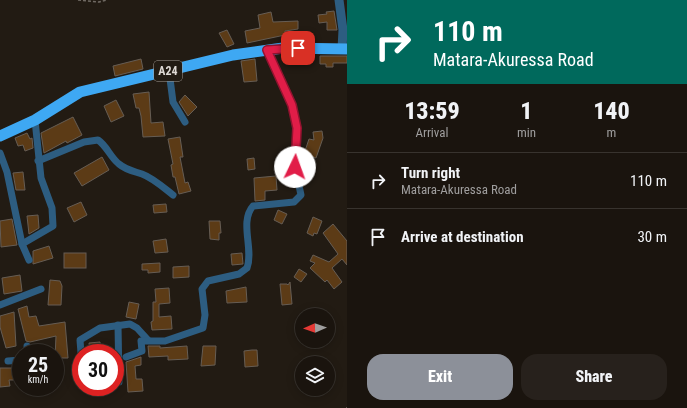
<!DOCTYPE html>
<html lang="en">
<head>
<meta charset="utf-8">
<style>
  body { margin:0; font-family:"Roboto Condensed",sans-serif; background:#27211c; color:#f1f3f6; height:100vh; display:flex; flex-direction:column; font-size:15px; white-space:nowrap }
  * { box-sizing:border-box; margin:0 }
  p { font-size:13px; color:#9f9e9e }
  .icon { flex:none; width:22px; height:22px; fill:none; stroke:currentColor; stroke-width:2; stroke-linecap:round; stroke-linejoin:round }
  .map { position:relative; flex:1; overflow:hidden }
  .side { display:flex; flex-direction:column; background:#1a140e; width:340px }
  .side>* { flex:none }
  .hud { background:#00695c; color:#fff; overflow:hidden }
  .needle { width:26px; rotate:268deg }
  .controls { position:absolute; left:295px; top:308px; display:grid; gap:8px }
  .controls a { display:grid; place-items:center; width:40px; height:40px; border-radius:50%; background:#1a140e; box-shadow:0 2px 10px #0003,0 0 0 1px #38332e; font-size:20px }
  .speed { position:absolute; left:12px; top:344px; display:flex; gap:8px; font-size:20px; font-weight:700; text-align:center }
  .speed>* { display:grid; place-content:center; width:52px; height:52px; border-radius:50%; background:#1a140e; box-shadow:0 2px 10px #0003,0 0 0 1px #38332e; line-height:1 }
  .speed small { font-size:10px; font-weight:400 }
  .speed .limit { border:6px solid #d22; background:#fff; color:#111 }
  .pin { position:absolute; display:grid; place-items:center; width:34px; height:34px; color:#fff; margin:-17px; border-radius:8px; box-shadow:0 2px 6px #0006 }
  .me { position:absolute; width:44px; margin:-22px; rotate:3deg; stroke-linejoin:round; filter:drop-shadow(0 0 3px #0008) }
  .turn { display:flex; align-items:center; gap:14px; height:84px; padding:0 20px; font-size:18px }
  .turn .icon { width:52px; height:52px; stroke-width:2.5 }
  .turn b { display:block; font-size:28px; line-height:34px }
  .eta { display:flex; justify-content:space-evenly; align-items:center; height:68px; text-align:center }
  .eta b { font-size:24px; font-weight:800; line-height:28px }
  .action { display:flex; gap:8px; margin-top:auto; padding:8px 20px }
  .action a { flex:1; height:46px; border-radius:16px; background:#8c9099; color:#fff; font-size:16px; font-weight:800; line-height:46px; text-align:center }
  .action a+a { background:#27211c; color:#f1f3f6 }
  ul { padding:0; list-style:none }
  li { display:flex; align-items:center; gap:12px; height:56px; padding:0 20px; border-top:1px solid #38332e }
  li div { flex:1 }
  li b { display:block; font-size:15px }
  li em { font-style:normal }
  main { display:flex; flex:1; min-height:0 }
  .map>svg:first-child { display:block }
  .building { fill:#5c3b16; stroke:#665d54 }
  .lines { fill:none; stroke-linecap:round; stroke-linejoin:round }
  .path { stroke:#706a63; stroke-width:1.5; stroke-dasharray:3 2; stroke-linecap:butt }
  .minor { stroke:#2d5d81; stroke-width:7 }
  .tertiary { stroke:#2d5d81; stroke-width:9 }
  .trunk { stroke:#3ea8f3; stroke-width:11 }
  .route-casing { stroke:#92132f; stroke-width:10 }
  .route { stroke:#e11d48; stroke-width:7 }
  .labels { text-anchor:middle; dominant-baseline:central; stroke-width:4; stroke-linejoin:round; paint-order:stroke }
  .shield { fill:#221b13; stroke:#a6a09a; stroke-width:1 }
  .shield-label { font-size:12px; font-weight:bold; fill:#ded9d4 }
</style>
</head>
<body>
<main>
<div class="map">
<svg width="347" height="408" viewBox="0 0 347 408">
  <rect width="100%" height="100%" fill="#221b13"/>
  <g class="building">
    <polygon points="334,11 337,30 327,30 327,22 319,23 318,15 327,14 326,12"/>
    <polygon points="271,12 273,22 298,21 298,29 285,31 285,35 247,43 245,31 260,28 258,15"/>
    <polygon points="227,30 234,44 227,47 219,33"/>
    <polygon points="320,56 347,56 347,63 333,63 333,67 326,67 326,64 320,64"/>
    <polygon points="141,59 143,69 115,76 113,66"/>
    <polygon points="255,59 257,81 244,82 241,61"/>
    <polygon points="149,92 151,123 163,122 165,136 143,137 141,116 139,108 136,108 133,94"/>
    <polygon points="185,95 197,107 188,116 179,102"/>
    <polygon points="116,100 124,116 111,122 104,106"/>
    <polygon points="73,117 82,135 67,143 66,141 44,153 41,133"/>
    <polygon points="322,131 323,138 316,158 304,154 309,139 314,140 313,132"/>
    <polygon points="27,133 30,139 32,138 33,148 25,151 23,145 18,146 15,138"/>
    <polygon points="180,137 183,157 180,157 185,183 188,182 191,191 179,194 175,177 173,177 171,165 173,164 168,139"/>
    <polygon points="102,157 109,170 82,186 74,173"/>
    <polygon points="254,158 255,169 248,170 247,159"/>
    <polygon points="23,172 25,190 16,190 13,173"/>
    <polygon points="276,176 277,190 265,191 265,200 255,201 254,178"/>
    <polygon points="81,202 87,215 74,222 67,208"/>
    <polygon points="166,204 167,212 154,213 153,205"/>
    <polygon points="278,210 287,214 282,224 274,220"/>
    <polygon points="38,215 39,228 29,234 27,216"/>
    <polygon points="313,217 322,221 317,234 314,233 313,236 307,233"/>
    <polygon points="12,219 17,245 1,247 0,221"/>
    <polygon points="209,221 220,221 221,233 219,233 219,240 210,239"/>
    <polygon points="333,224 347,241 347,265 342,259 332,268 342,282 334,289 327,280 325,282 310,268 315,263 310,261 313,255 329,262 338,254 323,233"/>
    <polygon points="166,239 168,252 155,253 153,241"/>
    <polygon points="49,246 53,258 33,264 33,251"/>
    <rect x="64" y="253" width="22" height="15"/>
    <polygon points="242,253 243,264 232,265 231,254"/>
    <polygon points="160,263 160,272 148,273 148,270 142,270 142,264"/>
    <polygon points="189,266 189,277 173,278 173,267"/>
    <polygon points="299,269 307,274 301,282 294,277"/>
    <polygon points="20,275 22,291 4,294 2,278"/>
    <polygon points="50,280 60,281 62,286 61,305 48,305"/>
    <polygon points="290,282 292,304 282,305 280,284 287,284 288,285"/>
    <polygon points="246,287 247,302 227,303 226,291"/>
    <polygon points="169,288 170,303 159,304 159,317 171,316 172,329 152,330 151,322 153,321 153,302 156,302 155,289"/>
    <polygon points="129,302 139,304 136,319 126,317"/>
    <polygon points="27,306 29,317 36,316 39,326 65,322 68,358 55,358 56,336 30,342 26,341 18,309"/>
    <polygon points="14,312 16,346 6,348 0,327 0,316"/>
    <polygon points="100,342 101,353 90,353 89,343"/>
    <polygon points="148,346 160,346 160,348 187,346 188,359 168,360 168,356 149,357"/>
    <polygon points="203,346 216,346 215,365 201,366"/>
    <polygon points="252,350 257,350 258,366 245,367 244,351"/>
    <polygon points="141,357 141,365 135,366 136,379 142,379 143,391 128,392 126,362"/>
    <polygon points="0,368 15,368 15,380 9,380 10,386 0,387"/>
  </g>
  <g class="lines">
    <g class="path">
      <polyline points="78,0 99,2 107,0"/>
      <polyline points="346,408 347,408"/>
    </g>
    <g class="minor">
      <polyline points="169,71 173,102 185,122"/>
      <polyline points="0,153 7,172 22,244"/>
      <path d="M38,161l46,-19 14,-2c9,6 12,17 21,24 7,6 14,7 23,10 11,4 22,14 31,21"/>
      <polyline points="29,260 22,244 53,226 52,208 41,178 35,120"/>
      <polyline points="0,305 41,289"/>
      <polyline points="118,325 119,382"/>
      <polyline points="27,353 27,346"/>
      <polyline points="81,353 80,340 100,328 130,324 137,328 148,340"/>
      <path d="M126,357l16,-6 -1,-10h24l38,-13 2,-13 -3,-26 6,-8 31,-7 8,-6c7,-19 -8,-46 6,-62l41,-4 7,-7 -6,-28 2,-39 -5,-23 -25,-55"/>
      <polyline points="8,361 21,360"/>
    </g>
    <polyline class="tertiary" points="339,0 343,30 342,49"/>
    <polyline class="trunk" points="0,136 35,120 80,92 233,55 283,48 347,49"/>
  </g>
  <g class="lines">
    <g class="route-casing">
      <polyline id="route" points="295,167 297,128 292,105 267,50 298,48"/>
    </g>
    <use href="#route" class="route"/>
  </g>
  <g class="labels">
    <rect class="shield" x="154" y="61" width="28" height="20" rx="3"/>
    <g class="shield-label">
      <text x="168" y="71">A24</text>
    </g>
  </g>
</svg>
<div class="controls">
<a><svg class="needle" viewBox="-14 -14 28 28"><path d="M0-13l5 13h-10z" fill="#e53935"/><path d="M0 13l5-13h-10z" fill="#9f9e9e"/></svg></a>
<a><svg class="icon" aria-label="layers" viewBox="0 0 24 24"><path d="M12 4l9 5-9 5-9-5zM3 14l9 5 9-5"/></svg></a>
</div>
<div class="speed"><div>25<small>km/h</small></div><div class="limit">30</div></div>
<div class="pin" style="left:298px;top:48px;background:#d93025"><svg class="icon" aria-label="arrive" viewBox="0 0 24 24"><path d="M6 21V4h12l-3 4 3 4H6"/></svg></div>
<svg class="me" style="left:295px;top:167px" viewBox="-20 -20 40 40"><circle r="19" fill="#fff"/><path d="M0-13L10 11 0 6-10 11z" fill="#e11d48"/></svg>
</div>
<section class="side">
<div class="hud">
<div class="turn"><svg class="icon" aria-label="right" viewBox="0 0 24 24"><path d="M7 20v-9h11M14 6l5 5-5 5"/></svg><div><b>110 m</b>Matara-Akuressa Road</div></div>
</div>
<div class="eta">
<div><b>13:59</b><p>Arrival</p></div>
<div><b>1</b><p>min</p></div>
<div><b>140</b><p>m</p></div>
</div>
<ul>
<li><svg class="icon" aria-label="right" viewBox="0 0 24 24"><path d="M7 20v-9h11M14 6l5 5-5 5"/></svg><div><b>Turn right</b><p>Matara-Akuressa Road</p></div><em>110 m</em></li>
<li><svg class="icon" aria-label="arrive" viewBox="0 0 24 24"><path d="M6 21V4h12l-3 4 3 4H6"/></svg><div><b>Arrive at destination</b></div><em>30 m</em></li>
</ul>
<div class="action"><a>Exit</a><a>Share</a></div>
</section>
</main>
</body>
</html>
